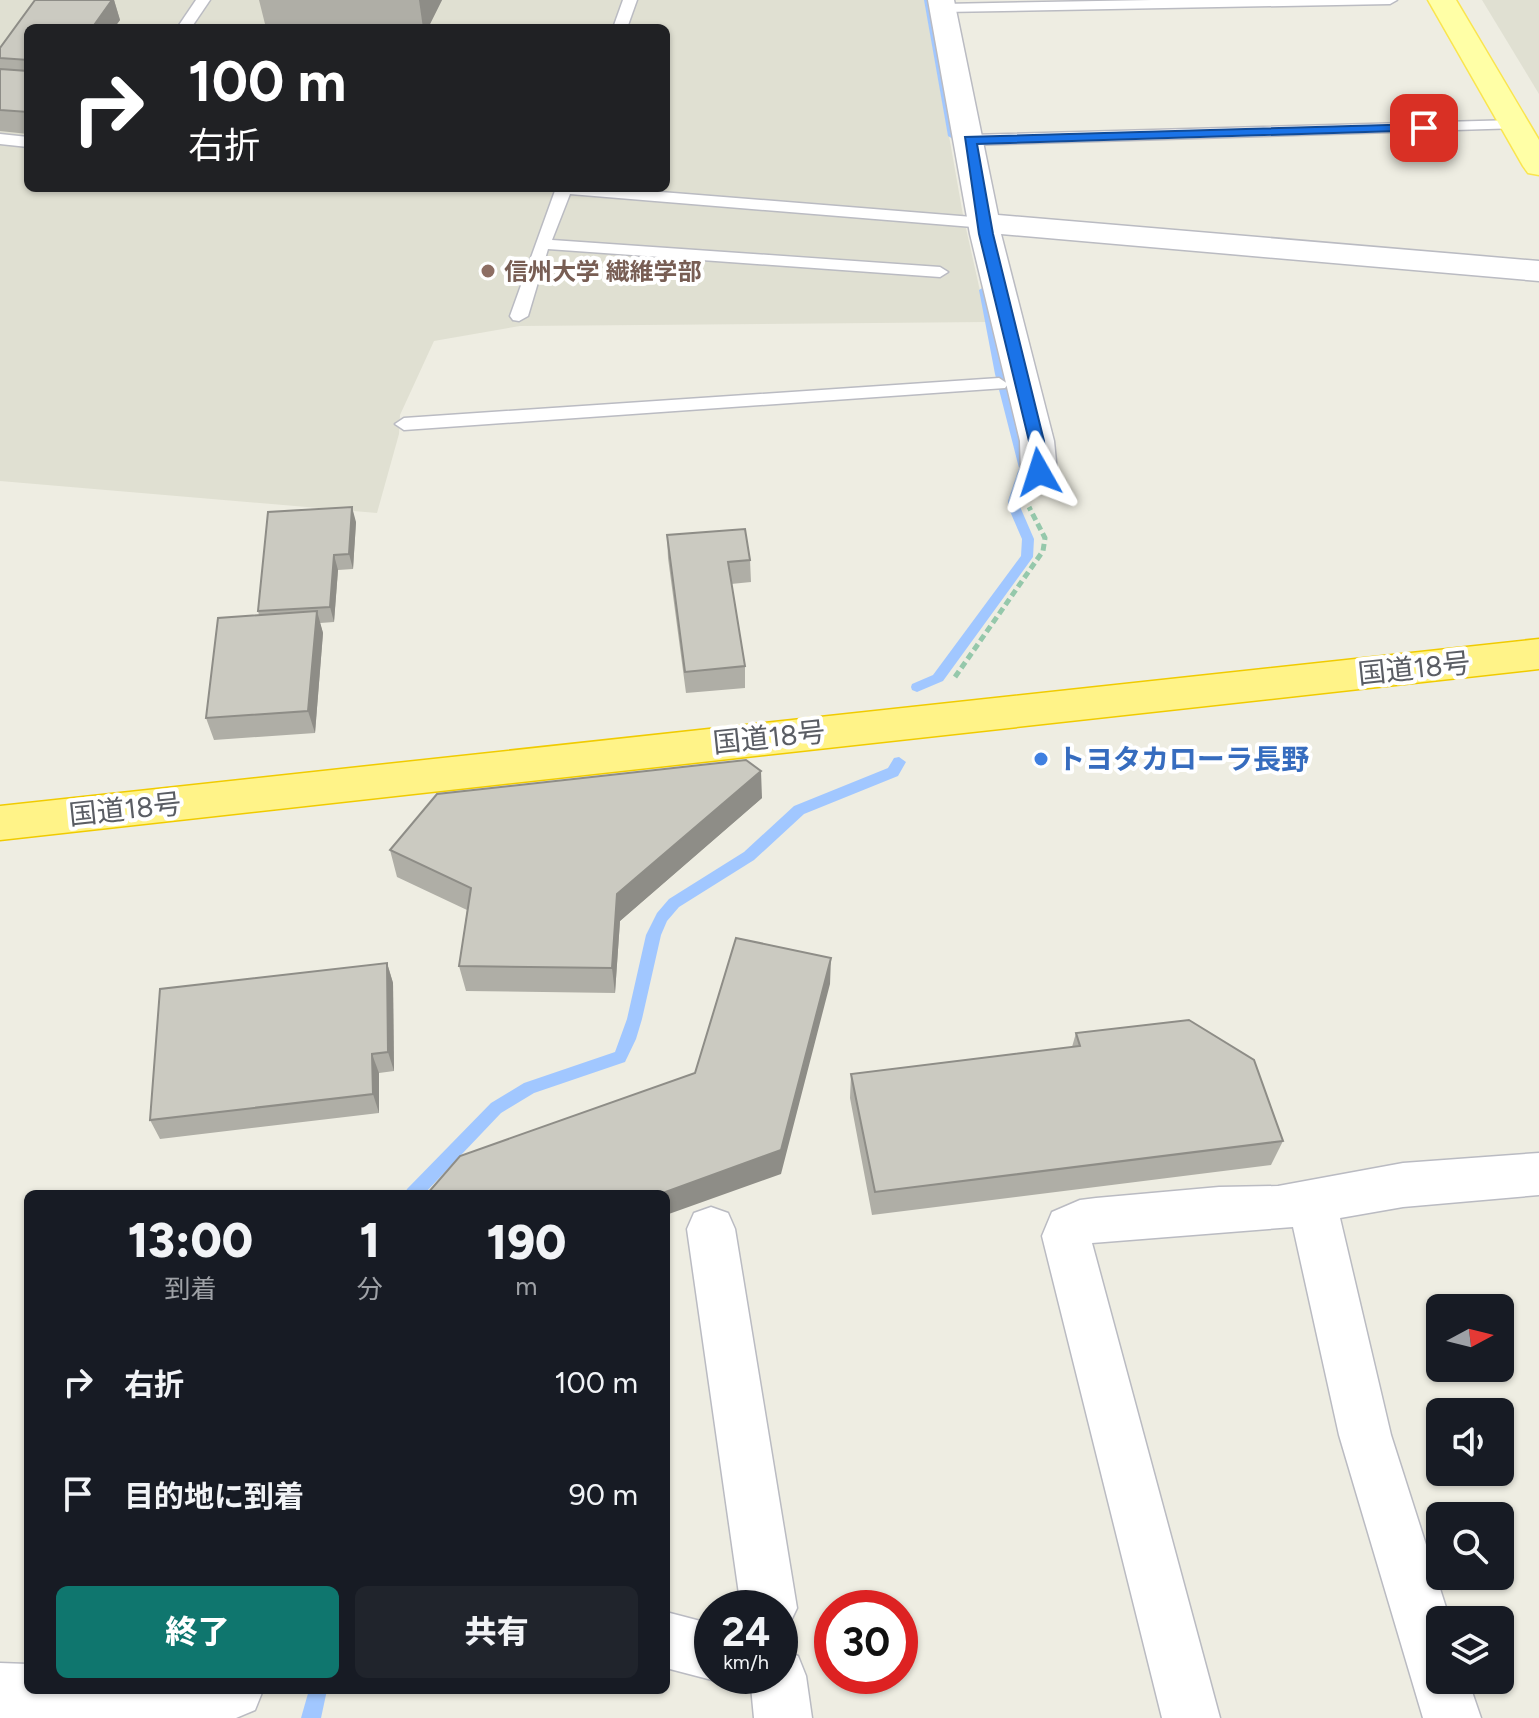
<!DOCTYPE html>
<html lang="ja">
<head>
<meta charset="utf-8">
<style>
  body { margin:0; font-family:Figtree,"Noto Sans JP",sans-serif; background:#20242c; color:#f1f3f6; height:100vh; display:flex; flex-direction:column; font-size:30px; white-space:nowrap }
  * { box-sizing:border-box; margin:0 }
  p { font-size:26px; color:#9ea1a6 }
  .icon { flex:none; width:44px; height:44px; fill:none; stroke:currentColor; stroke-width:2; stroke-linecap:round; stroke-linejoin:round }
  .map { position:relative; flex:1; overflow:hidden }
  .drawer { position:absolute; left:24px; top:1190px; width:646px; height:504px; display:flex; flex-direction:column; background:#171b24; border-radius:12px; box-shadow:0 2px 6px #0004 }
  .drawer>* { flex:none }
  .top-card { position:absolute; left:24px; top:24px; width:646px; height:168px; border-radius:12px; box-shadow:0 2px 6px #0004; background:#202124; color:#fff; overflow:hidden }
  .needle { width:52px; rotate:83deg }
  .controls { position:absolute; left:1426px; top:1294px; display:grid; gap:16px }
  .controls a { display:grid; place-items:center; width:88px; height:88px; border-radius:12px; background:#171b24; box-shadow:0 2px 6px #0004; font-size:40px }
  .speed { position:absolute; left:694px; top:1590px; display:flex; gap:16px; font-size:40px; font-weight:700; text-align:center }
  .speed>* { display:grid; place-content:center; width:104px; height:104px; border-radius:50%; background:#171b24; box-shadow:0 2px 6px #0004; line-height:1 }
  .speed small { font-size:20px; font-weight:400 }
  .speed .limit { border:12px solid #d22; background:#fff; color:#111 }
  .pin { position:absolute; display:grid; place-items:center; width:68px; height:68px; color:#fff; margin:-34px; border-radius:16px; box-shadow:0 4px 12px #0006 }
  .me { position:absolute; width:88px; margin:-44px; rotate:354deg; stroke-linejoin:round; filter:drop-shadow(0 0 6px #0008) }
  .turn { display:flex; align-items:center; gap:28px; height:168px; padding:0 32px; font-size:36px }
  .turn .icon { width:104px; height:104px; stroke-width:2.5 }
  .turn b { display:block; font-size:56px; line-height:68px }
  .eta { display:flex; justify-content:space-evenly; align-items:center; height:136px; text-align:center }
  .eta b { font-size:48px; font-weight:800; line-height:56px }
  .primary-button { display:flex; gap:16px; margin-top:auto; padding:16px 32px }
  .primary-button a { flex:1; height:92px; border-radius:12px; background:#0f766e; color:#fff; font-size:32px; font-weight:800; line-height:92px; text-align:center }
  .primary-button a+a { background:#20242c; color:#f1f3f6 }
  ul { padding:0; list-style:none }
  li { display:flex; align-items:center; gap:24px; height:112px; padding:0 32px }
  li div { flex:1 }
  li b { display:block; font-size:30px }
  li em { font-style:normal }
  .map>svg:first-child { display:block }
  .education { fill:#e0e0d2; fill-rule:evenodd }
  .lines { fill:none; stroke-linecap:round; stroke-linejoin:round }
  .stream { fill:#a1c7ff; fill-rule:evenodd }
  .lane-casing { stroke:#babbc2; stroke-width:3 }
  .street-casing { stroke:#babbc2; stroke-width:3 }
  .primary-casing { stroke:#fae54f; stroke-width:3 }
  .highway-casing { stroke:#f0cb00; stroke-width:3 }
  .path { stroke:#95c8ab; stroke-width:5; stroke-dasharray:7 4; stroke-linecap:butt }
  .lane { fill:#fff; fill-rule:evenodd }
  .street { fill:#fff; fill-rule:evenodd }
  .primary { fill:#ffffa6; fill-rule:evenodd }
  .highway { fill:#fff388; fill-rule:evenodd }
  .wall { fill:#afaea6 }
  .shaded-wall { fill:#8e8d87 }
  .building { fill:#cbcac1; stroke:#8e8d87; stroke-width:2 }
  .route { fill:#1a73e8; stroke:#114b97; stroke-width:2 }
  .education-dot { fill:#8d6e63; stroke:#fff; stroke-width:3 }
  .shop-dot { fill:#3f7fe0; stroke:#fff; stroke-width:3 }
  .labels { text-anchor:middle; dominant-baseline:central; stroke-width:8; stroke-linejoin:round; paint-order:stroke }
  .far-education-label { font-size:24px; font-weight:bold; fill:#785e54; stroke:#fff; text-anchor:start }
  .street-label { font-size:28px; fill:#5a5d64; stroke:#fff }
  .shop-label { font-size:28px; font-weight:bold; fill:#366cbe; stroke:#fff; text-anchor:start }
</style>
</head>
<body>
<div class="map">
<svg width="1539" height="1718" viewBox="0 0 1539 1718">
  <rect width="100%" height="100%" fill="#eeede2"/>
  <g class="education">
    <path d="M0,0h925l38,215 24,107 -467,4 -86,15 -34,74 -1,19 -22,79 -377,-32zM28,28h638v160h-638z"/>
    <polygon points="1482,0 1539,0 1539,94"/>
  </g>
  <g class="lines">
    <g class="stream">
      <polygon points="924,0 932,0 958,136 953,139 948,136"/>
      <polygon points="984,287 989,290 1007,374 1031,468 1020,501 1021,509 1034,539 1033,557 943,681 917,692 912,690 911,687 912,684 933,675 1021,556 1022,539 1009,509 1008,501 1019,468 995,374 979,290"/>
      <polygon points="899,757 906,762 898,776 804,814 754,860 679,907 667,921 661,935 642,1019 636,1039 625,1062 534,1093 501,1113 424,1194 405,1194 407,1189 491,1103 524,1083 615,1052 627,1019 646,935 657,913 669,899 744,852 794,806 888,768 894,758"/>
      <polygon points="309,1690 327,1690 321,1718 301,1718"/>
    </g>
    <g class="lane-casing">
      <g id="lane">
        <polygon points="196,0 210,0 191,28 177,28"/>
        <polygon points="623,0 637,0 627,28 613,28"/>
        <polygon points="1152,0 1397,0 1390,4 943,12 936,8 943,4"/>
        <polygon points="1515,120 1520,122 1520,128 970,145 962,140 970,135"/>
        <polygon points="0,134 28,137 28,147 0,144"/>
        <polygon points="556,188 611,188 985,218 993,223 985,228 570,194 552,240 940,267 948,272 940,277 548,249 528,316 519,321 513,320 510,316"/>
        <polygon points="999,378 1008,384 1005,388 404,430 395,424 404,418"/>
      </g>
    </g>
    <g class="street-casing">
      <g id="street">
        <polygon points="928,0 954,0 998,215 1539,261 1539,281 1001,234 1054,441 1057,472 1051,480 1039,484 1027,480 1021,472 1020,441 970,234"/>
        <polygon points="1539,1153 1539,1195 1403,1207 1340,1218 1391,1435 1450,1620 1440,1620 1440,1680 1468,1680 1481,1718 1423,1718 1339,1435 1293,1227 1092,1243 1220,1718 1162,1718 1042,1236 1052,1212 1080,1200 1096,1198 1219,1187 1278,1186 1403,1163"/>
        <polygon points="711,1207 728,1213 735,1229 797,1608 788,1627 780,1631 780,1608 741,1608 687,1229 694,1213"/>
        <polygon points="666,1612 712,1624 712,1676 721,1676 712,1680 666,1668"/>
        <polygon points="780,1649 798,1656 806,1676 812,1718 754,1718 750,1676 780,1676"/>
        <polygon points="0,1663 28,1664 28,1690 263,1690 255,1710 236,1718 0,1718"/>
      </g>
    </g>
    <g class="primary-casing">
      <polygon id="primary" points="1428,0 1456,0 1539,140 1539,175 1528,173 1523,166"/>
    </g>
    <g class="highway-casing">
      <polygon id="highway" points="1539,639 1539,669 0,840 0,806"/>
    </g>
    <polyline class="path" points="955,677 1043,551 1045,538 1029,507"/>
    <use href="#lane" class="lane"/>
    <use href="#street" class="street"/>
    <use href="#primary" class="primary"/>
    <use href="#highway" class="highway"/>
  </g>
  <g class="wall">
    <polygon points="35,0 114,0 120,20 114,28 28,28 28,134 0,131 0,48"/>
    <polygon points="259,0 442,0 428,28 323,28 265,24"/>
    <polygon points="356,522 353,569 338,570 334,622 320,623 323,633 315,733 214,740 206,718 259,615 258,611"/>
    <polygon points="667,535 750,560 751,582 731,584 745,666 745,688 686,693 668,558"/>
    <polygon points="762,798 620,921 615,993 466,991 459,966 467,910 397,877 390,850"/>
    <polygon points="387,963 393,983 394,1071 379,1073 379,1113 160,1139 150,1120"/>
    <polygon points="1076,1033 1283,1141 1271,1165 872,1215 850,1098 851,1074 1072,1047"/>
  </g>
  <g class="shaded-wall">
    <polygon points="112,0 114,0 120,20 114,28 92,28"/>
    <polygon points="419,0 442,0 428,28 423,28"/>
    <polygon points="352,507 356,522 353,569 349,554"/>
    <polygon points="334,555 338,570 334,622 330,607"/>
    <polygon points="317,611 323,633 315,733 308,711"/>
    <polygon points="761,771 762,798 620,921 615,993 612,968 617,894"/>
    <polygon points="831,958 830,984 781,1174 666,1215 666,1194 660,1194"/>
    <polygon points="387,963 393,983 394,1071 388,1052"/>
    <polygon points="372,1054 379,1073 379,1113 373,1094"/>
  </g>
  <g class="building">
    <polygon points="35,0 112,0 92,28 28,28 28,60 0,58 0,48"/>
    <polygon points="0,69 28,71 28,112 0,110"/>
    <polygon points="352,507 349,554 334,555 330,607 258,611 268,512"/>
    <polygon points="745,529 750,560 728,562 745,666 685,672 667,535"/>
    <polygon points="317,611 308,711 206,718 218,618"/>
    <polygon points="746,760 761,771 617,894 612,968 459,966 471,888 390,850 437,794"/>
    <polygon points="736,938 831,958 781,1150 660,1194 427,1194 460,1156 695,1073"/>
    <polygon points="387,963 388,1052 372,1054 373,1094 150,1120 160,989"/>
    <polygon points="1189,1020 1254,1060 1283,1141 875,1192 851,1074 1080,1046 1076,1033"/>
  </g>
  <polygon class="route" points="1424,124 1431,128 1429,130 977,144 993,234 1044,441 1046,472 1039,478 1033,476 1029,441 979,234 965,137"/>
  <circle class="education-dot" cx="488" cy="271" r="8"/>
  <circle class="shop-dot" cx="1041" cy="759" r="8"/>
  <g class="labels">
    <g class="far-education-label">
      <text x="504" y="271">信州大学 繊維学部</text>
    </g>
    <g class="street-label">
      <text transform="translate(1414 668) rotate(-6)">国道18号</text>
      <text transform="translate(769 737) rotate(-6)">国道18号</text>
      <text transform="translate(125 809) rotate(-6)">国道18号</text>
    </g>
    <g class="shop-label">
      <text x="1057" y="759">トヨタカローラ長野</text>
    </g>
  </g>
</svg>
<div class="controls">
<a><svg class="needle" viewBox="-14 -14 28 28"><path d="M0-13l5 13h-10z" fill="#e53935"/><path d="M0 13l5-13h-10z" fill="#9ea1a6"/></svg></a>
<a><svg class="icon" aria-label="sound" viewBox="0 0 24 24"><path d="M4 9h4l5-4v14l-5-4H4zM17 9q2 3 0 6"/></svg></a>
<a><svg class="icon" aria-label="search" viewBox="0 0 24 24"><circle cx="10" cy="10" r="6"/><path d="M15 15l6 6"/></svg></a>
<a><svg class="icon" aria-label="layers" viewBox="0 0 24 24"><path d="M12 4l9 5-9 5-9-5zM3 14l9 5 9-5"/></svg></a>
</div>
<div class="speed"><div>24<small>km/h</small></div><div class="limit">30</div></div>
<div class="pin" style="left:1424px;top:128px;background:#d93025"><svg class="icon" aria-label="arrive" viewBox="0 0 24 24"><path d="M6 21V4h12l-3 4 3 4H6"/></svg></div>
<svg class="me" style="left:1039px;top:472px" viewBox="-20 -20 40 40"><path d="M0-17L14 15 0 8-14 15z" fill="#1a73e8" stroke="#fff" stroke-width="4"/></svg>
<div class="top-card">
<div class="turn"><svg class="icon" aria-label="right" viewBox="0 0 24 24"><path d="M7 20v-9h11M14 6l5 5-5 5"/></svg><div><b>100 m</b>右折</div></div>
</div>
<section class="drawer">
<div class="eta">
<div><b>13:00</b><p>到着</p></div>
<div><b>1</b><p>分</p></div>
<div><b>190</b><p>m</p></div>
</div>
<ul>
<li><svg class="icon" aria-label="right" viewBox="0 0 24 24"><path d="M7 20v-9h11M14 6l5 5-5 5"/></svg><div><b>右折</b></div><em>100 m</em></li>
<li><svg class="icon" aria-label="arrive" viewBox="0 0 24 24"><path d="M6 21V4h12l-3 4 3 4H6"/></svg><div><b>目的地に到着</b></div><em>90 m</em></li>
</ul>
<div class="primary-button"><a>終了</a><a>共有</a></div>
</section>
</div>
</body>
</html>
